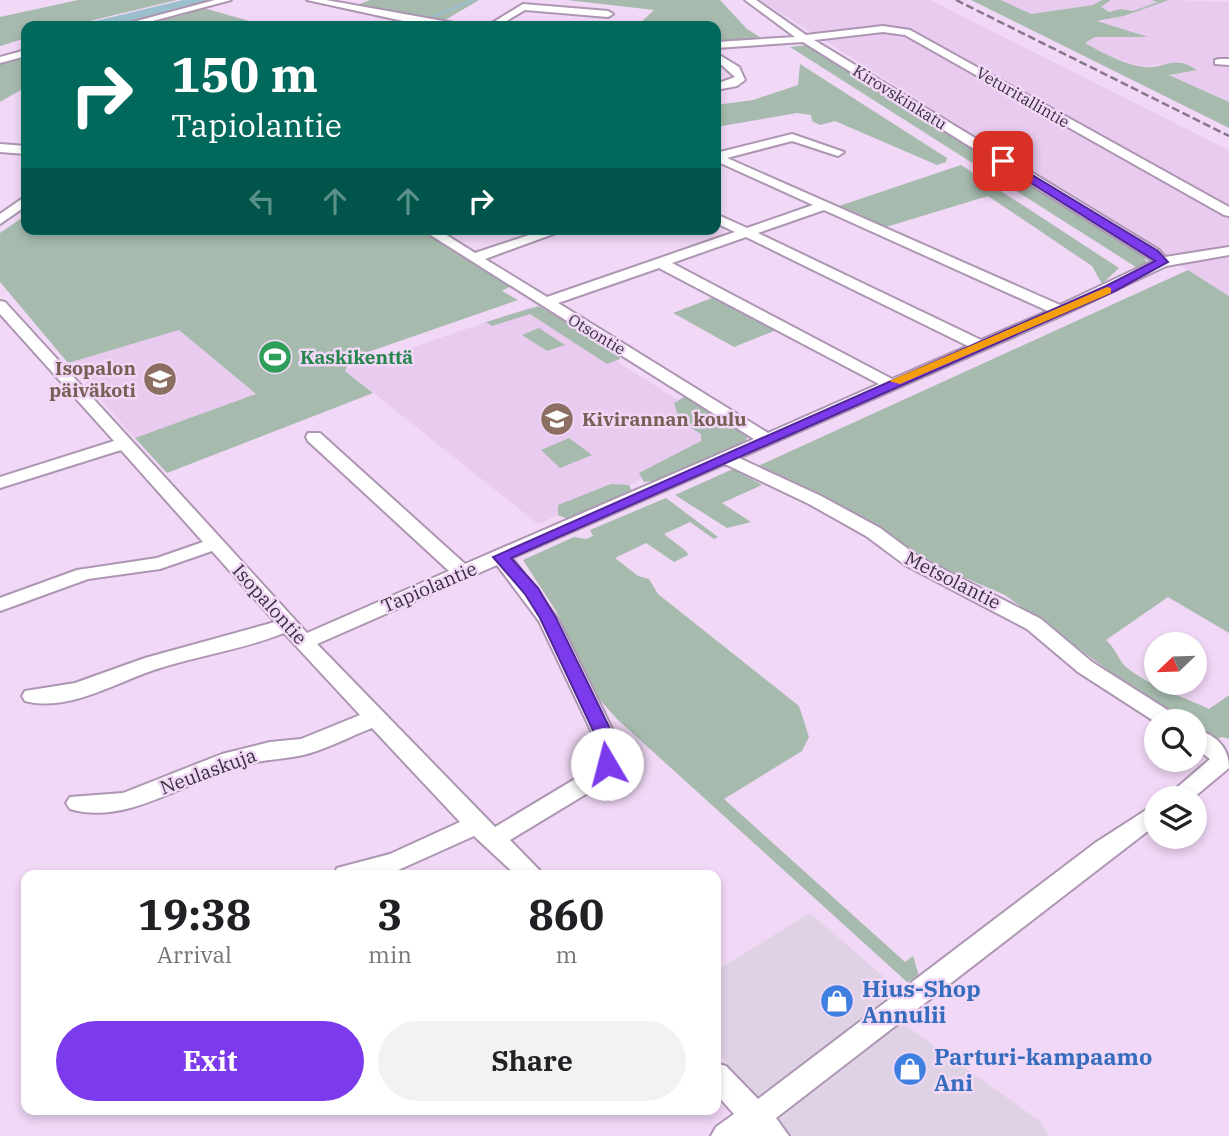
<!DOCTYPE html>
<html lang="en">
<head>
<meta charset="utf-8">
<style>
  body { margin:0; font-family:"IBM Plex Serif",serif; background:#f2f2f2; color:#202124; height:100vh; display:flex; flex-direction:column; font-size:26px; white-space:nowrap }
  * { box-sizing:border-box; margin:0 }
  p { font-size:23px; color:#757577 }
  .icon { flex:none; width:38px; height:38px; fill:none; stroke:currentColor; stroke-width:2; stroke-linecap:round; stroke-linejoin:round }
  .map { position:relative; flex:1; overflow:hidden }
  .sheet { position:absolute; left:21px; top:870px; width:700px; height:245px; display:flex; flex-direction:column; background:#fff; border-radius:14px; box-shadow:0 4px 10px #0003 }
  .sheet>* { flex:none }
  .hud { position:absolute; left:21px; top:21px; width:700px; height:214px; border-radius:14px; box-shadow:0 4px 10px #0003; background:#00695c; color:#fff; overflow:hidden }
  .needle { width:46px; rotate:247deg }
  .fabs { position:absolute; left:1144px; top:632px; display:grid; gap:14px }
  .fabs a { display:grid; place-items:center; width:63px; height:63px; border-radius:50%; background:#fff; box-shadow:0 4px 10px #0003; font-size:35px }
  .pin { position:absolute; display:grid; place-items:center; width:60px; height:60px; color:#fff; margin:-30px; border-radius:14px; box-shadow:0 4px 10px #0006 }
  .me { position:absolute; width:77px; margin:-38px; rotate:352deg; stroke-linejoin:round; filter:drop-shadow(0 0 5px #0008) }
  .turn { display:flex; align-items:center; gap:24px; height:147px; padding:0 35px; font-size:32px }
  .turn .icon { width:91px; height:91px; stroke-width:2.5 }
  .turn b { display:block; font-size:49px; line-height:60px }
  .lanes { display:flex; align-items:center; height:66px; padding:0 35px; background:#0003; justify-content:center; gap:35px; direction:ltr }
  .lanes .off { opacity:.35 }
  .eta { display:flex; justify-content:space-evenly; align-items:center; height:119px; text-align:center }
  .eta b { font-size:42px; font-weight:700; line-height:49px }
  .primary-button { display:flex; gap:14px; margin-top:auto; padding:14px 35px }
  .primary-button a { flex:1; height:80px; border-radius:42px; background:#7c3aed; color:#fff; font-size:28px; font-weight:700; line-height:80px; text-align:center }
  .primary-button a+a { background:#f2f2f2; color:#202124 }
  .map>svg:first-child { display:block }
  .commercial { fill:#e0d2e5 }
  .built { fill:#e8cbef }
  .green { fill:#a6bbae }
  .water { fill:#9cbfcd }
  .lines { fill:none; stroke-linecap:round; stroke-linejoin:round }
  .stream { stroke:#9cbfcd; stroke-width:2.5 }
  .minor-casing { stroke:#ad96b2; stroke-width:4 }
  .minor { fill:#fff; fill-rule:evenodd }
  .rail { stroke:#87778a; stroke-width:2.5; stroke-dasharray:8 3.5; stroke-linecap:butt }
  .route { fill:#7c3aed; stroke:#51269a; stroke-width:2 }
  .slow { fill:#f59e0b }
  .labels { text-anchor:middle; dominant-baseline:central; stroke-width:5; stroke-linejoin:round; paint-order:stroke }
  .far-street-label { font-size:16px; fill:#39303b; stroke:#f1d8f6 }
  .leisure-label { font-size:19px; font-weight:bold; fill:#27864d; stroke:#f1d8f6; text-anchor:start }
  .education-label { font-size:19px; font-weight:bold; fill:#785e54; stroke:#f1d8f6; text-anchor:end }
  .street-label { font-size:19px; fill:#39303b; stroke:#f1d8f6 }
  .near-shop-label { font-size:23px; font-weight:bold; fill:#366cbe; stroke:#f1d8f6; text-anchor:start }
</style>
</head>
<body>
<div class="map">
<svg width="1229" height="1136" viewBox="0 0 1229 1136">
  <rect width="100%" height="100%" fill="#f1d8f6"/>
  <polygon class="commercial" points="810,913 898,989 877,1005 1041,1122 1049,1136 791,1136 716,1051 716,971"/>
  <g class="built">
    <polygon points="760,0 930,0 1229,150 1229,296"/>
    <polygon points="1001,0 1102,0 1093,5 1031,14"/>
    <polygon points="1111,0 1151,0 1159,2 1133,11 1121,9 1109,12 1101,7"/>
    <polygon points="1169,0 1229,2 1229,58 1220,59 1229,63 1229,102 1168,74 1183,61 1143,67 1106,55 1084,42 1095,37 1146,37 1096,22 1124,16"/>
    <polygon points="531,307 738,438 538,524 345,370"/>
    <polygon points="179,330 256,395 135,438 68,363"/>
  </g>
  <g class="green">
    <polygon points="78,0 177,0 69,26 26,26 26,38 0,46 0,17"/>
    <polygon points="370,0 479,0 440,23 352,7"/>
    <polygon points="567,0 720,0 747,29 765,40 716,42 716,26 637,26 654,10"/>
    <path d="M971,0h30l30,14 62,-9 9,-5h9l-10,7 8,5 12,-3 12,2 25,-9 -7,-2h18l-45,16 -27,5 51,16h-53l-10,6c16,9 38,21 58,24 25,2 28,-13 54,3l-28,5 60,27v26z"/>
    <polygon points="200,7 267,26 140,26 186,14"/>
    <polygon points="808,45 1141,253 1148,264 1139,269 790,47"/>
    <polygon points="26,55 26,87 0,102 0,62"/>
    <polygon points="800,64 947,158 946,162 937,165 835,121 820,125 812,121 811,115 797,113 716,127 716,105 753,100 798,85"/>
    <polygon points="961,165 1119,268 1102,284 1092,266 988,196 886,227 839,206"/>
    <polygon points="26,215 26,229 421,229 511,286 502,291 518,300 351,358 345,371 373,393 167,473 135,438 256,394 179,330 68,363 0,282 0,233"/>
    <path d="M1188,270l41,26v337l-61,-36 -62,43c9,8 13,20 19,26 23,20 57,30 84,43l20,-14v44l-7,-2 -14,6 -13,-9v-13h-17l-173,-126 -70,-30 -177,-99z"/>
    <polygon points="717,296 779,329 734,347 673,313"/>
    <polygon points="539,306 620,354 620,359 607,364 530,314 492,326 486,322"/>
    <polygon points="539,328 565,345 547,351 522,335"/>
    <polygon points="684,397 689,397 750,434 743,444 653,481 644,482 639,473 701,441 701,434 686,425 678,415 674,403"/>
    <polygon points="569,438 592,455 560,468 541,450"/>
    <polygon points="733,469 762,485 722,503 751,522 727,528 675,495"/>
    <polygon points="611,484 629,485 632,491 568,519 558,515 558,505"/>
    <polygon points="666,498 718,537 714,539 690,522 664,534 687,552 688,555 674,562 646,543 615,558 638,576 649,579 658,594 799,706 809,737 802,751 724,799 905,962 913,956 919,976 907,982 618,720 599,699 556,611 523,560 574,537 586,539 593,536 590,530"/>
  </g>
  <polygon class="water" points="183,0 216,0 114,26 75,26"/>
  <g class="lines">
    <polyline class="stream" points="426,20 473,0"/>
    <g class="minor-casing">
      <g id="minor">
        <polygon points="215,0 231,0 134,26 118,26"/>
        <polygon points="307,0 326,0 471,26 417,24"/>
        <path d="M745,0h11l50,35 77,-9 27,4 319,177v9l-5,-1 -319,-180 -22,-3 -69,8 345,210 6,7 64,-10v8l-63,11 -101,48 -326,144 82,38 59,32 39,29 122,62 51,43 85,54 3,5 -23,2 -79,-51 -51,-43 -122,-64 -39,-29 -57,-32 -84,-40 -213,94 47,63 60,122 -1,21 -17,21 -91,55 34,35h-28l-42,-39 -78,35 -14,4h-48l3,-7 53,-14 70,-32 -88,-94c-21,8 -43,20 -65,26 -22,6 -46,5 -68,12 -53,15 -112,60 -169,43l-4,-6 4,-6 53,-4 99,-39 48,-12 31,-3 59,-24 -76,-82c-40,16 -83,22 -124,35 -40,12 -91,45 -135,33l-3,-5 3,-5 50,-8 70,-25 130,-36 -63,-71 -52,18 -72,10 -88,32v-13l77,-28 80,-12 46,-16 -82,-92 -121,38v-11l114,-36 -114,-127v-13l5,1 302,331 142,-62 -141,-130 -2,-4 2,-4h12l145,131 289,-125 -333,-210h16l38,24 72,-24h20l-82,30 62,38 188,-65 -19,-9v-9l31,14 66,-23 -97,-44v-8l76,-19 52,18 -6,4 -46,-15 -65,17 333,147 93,-44 -350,-219 -87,6v-6l79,-5zM824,210l224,101 -67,29 -223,-107zM746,237l222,109 -76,33 -220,-116zM659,268l220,116 -111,49 -210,-130zM497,565l42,56 58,122 -1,19 -11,11 -90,54 -178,-183z"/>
        <polygon points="523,4 608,11 613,14 608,17 525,10 498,26 487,26"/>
        <polygon points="26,50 26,56 0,63 0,57"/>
        <polygon points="716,53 739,67 745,80 737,86 716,90 716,84 735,77 716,60"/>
        <polygon points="1219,59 1229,59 1229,65 1215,64 1215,60"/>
        <polygon points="0,144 26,146 26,154 0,152"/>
        <polygon points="26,196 26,206 0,224 0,214"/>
        <path d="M1195,729c21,6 34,18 34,39l-36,30h-28l45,-39 -15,-11z"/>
        <polygon points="1157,803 1157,824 776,1118 789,1136 711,1136 716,1127 734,1114 716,1094 716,1063 726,1066 758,1099 1095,843"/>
      </g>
    </g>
    <use href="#minor" class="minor"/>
    <polyline class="rail" points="956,0 1229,136"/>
  </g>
  <polygon class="route" points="999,159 1006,159 1158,251 1168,262 1115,291 511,558 538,588 556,618 617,743 614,769 600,769 598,764 599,743 540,618 525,594 493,557 1106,286 1155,261 999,163"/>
  <polygon class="slow" points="1107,287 1111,288 1111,293 900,384 889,381"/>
  <defs>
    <g id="stadium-disc" transform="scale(1.75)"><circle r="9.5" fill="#2e9e5b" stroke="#f1d8f6"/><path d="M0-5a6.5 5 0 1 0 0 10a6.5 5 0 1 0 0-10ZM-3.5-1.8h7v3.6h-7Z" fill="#fff"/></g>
    <g id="school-disc" transform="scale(1.75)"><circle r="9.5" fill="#8d6e63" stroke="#f1d8f6"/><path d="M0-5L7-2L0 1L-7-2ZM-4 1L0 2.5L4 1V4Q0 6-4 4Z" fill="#fff"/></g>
    <g id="shop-disc" transform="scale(1.75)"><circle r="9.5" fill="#3f7fe0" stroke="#f1d8f6"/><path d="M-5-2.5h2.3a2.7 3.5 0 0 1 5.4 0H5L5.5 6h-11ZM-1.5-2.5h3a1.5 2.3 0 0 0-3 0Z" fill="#fff"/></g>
  </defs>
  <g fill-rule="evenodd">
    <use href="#stadium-disc" x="275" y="357"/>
    <use href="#school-disc" x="160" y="379"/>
    <use href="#school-disc" x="557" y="419"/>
    <use href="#shop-disc" x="837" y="1001"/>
    <use href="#shop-disc" x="910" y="1069"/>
  </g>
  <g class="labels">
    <g class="far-street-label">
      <text transform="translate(900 97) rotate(32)">Kirovskinkatu</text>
      <text transform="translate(1023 97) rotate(30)">Veturitallintie</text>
      <text transform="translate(597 334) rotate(31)">Otsontie</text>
    </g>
    <g class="leisure-label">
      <text x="300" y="357">Kaskikenttä</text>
    </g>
    <g class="education-label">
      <text x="136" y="368">Isopalon<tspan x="136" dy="22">päiväkoti</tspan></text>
      <text x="582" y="419" text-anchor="start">Kivirannan koulu</text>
    </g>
    <g class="street-label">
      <text transform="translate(953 580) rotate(27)">Metsolantie</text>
      <text transform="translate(429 587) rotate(-23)">Tapiolantie</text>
      <text transform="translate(270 604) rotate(48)">Isopalontie</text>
      <text transform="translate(208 771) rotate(-20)">Neulaskuja</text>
    </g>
    <g class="near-shop-label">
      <text x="862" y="988">Hius-Shop<tspan x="862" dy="26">Annulii</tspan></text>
      <text x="934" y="1056">Parturi-kampaamo<tspan x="934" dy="26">Ani</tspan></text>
    </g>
  </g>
</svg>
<div class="fabs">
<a><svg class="needle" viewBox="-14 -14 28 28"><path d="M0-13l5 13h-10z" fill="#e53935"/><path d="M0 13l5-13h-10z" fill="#757577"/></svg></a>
<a><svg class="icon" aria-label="search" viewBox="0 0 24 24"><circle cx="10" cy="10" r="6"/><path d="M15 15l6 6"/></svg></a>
<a><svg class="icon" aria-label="layers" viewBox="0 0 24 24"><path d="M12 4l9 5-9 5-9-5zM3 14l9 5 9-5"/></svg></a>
</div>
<div class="pin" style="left:1003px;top:161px;background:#d93025"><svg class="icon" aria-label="arrive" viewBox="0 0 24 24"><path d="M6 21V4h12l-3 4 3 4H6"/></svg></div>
<svg class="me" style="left:607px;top:764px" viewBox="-20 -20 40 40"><circle r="19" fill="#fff"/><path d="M0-13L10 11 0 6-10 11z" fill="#7c3aed"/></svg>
<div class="hud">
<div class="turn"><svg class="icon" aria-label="right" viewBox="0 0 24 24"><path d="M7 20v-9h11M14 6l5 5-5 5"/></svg><div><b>150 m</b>Tapiolantie</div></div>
<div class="lanes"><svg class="icon off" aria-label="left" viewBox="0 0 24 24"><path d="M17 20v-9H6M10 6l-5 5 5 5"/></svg><svg class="icon off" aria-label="ahead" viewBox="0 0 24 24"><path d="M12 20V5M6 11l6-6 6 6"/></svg><svg class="icon off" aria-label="ahead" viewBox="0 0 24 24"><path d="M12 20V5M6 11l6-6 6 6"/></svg><svg class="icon" aria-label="right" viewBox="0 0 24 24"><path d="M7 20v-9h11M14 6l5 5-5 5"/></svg></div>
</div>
<section class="sheet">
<div class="eta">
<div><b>19:38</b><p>Arrival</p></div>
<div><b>3</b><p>min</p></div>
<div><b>860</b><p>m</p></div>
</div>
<div class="primary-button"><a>Exit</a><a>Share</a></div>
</section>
</div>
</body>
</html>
